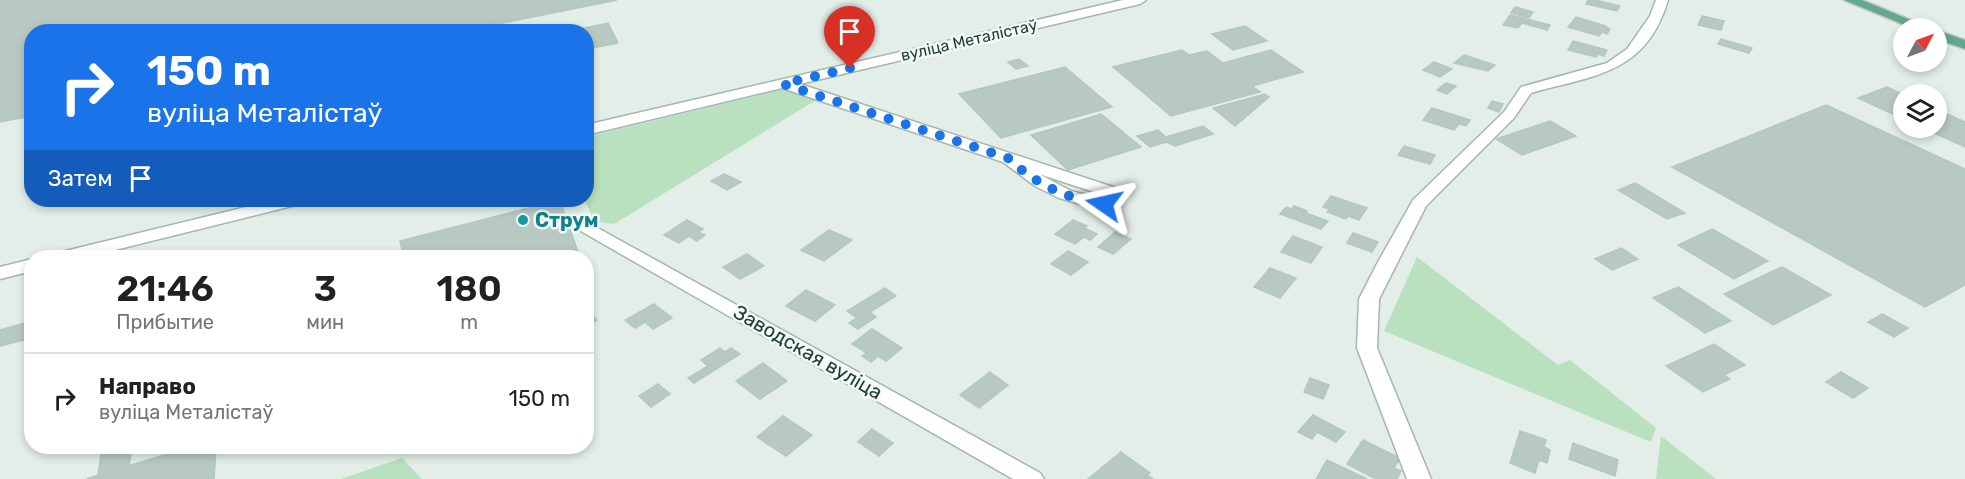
<!DOCTYPE html>
<html lang="ru">
<head>
<meta charset="utf-8">
<style>
  body { margin:0; font-family:Rubik,sans-serif; background:#f6f6f6; color:#202124; height:100vh; display:flex; flex-direction:column; font-size:22px; white-space:nowrap }
  * { box-sizing:border-box; margin:0 }
  p { font-size:20px; color:#757577 }
  .icon { flex:none; width:33px; height:33px; fill:none; stroke:currentColor; stroke-width:2; stroke-linecap:round; stroke-linejoin:round }
  .map { position:relative; flex:1; overflow:hidden }
  .sheet { position:absolute; left:24px; top:250px; width:570px; height:204px; display:flex; flex-direction:column; background:#fff; border-radius:24px; box-shadow:0 3px 9px #0003 }
  .sheet>* { flex:none }
  .top-card { position:absolute; left:24px; top:24px; width:570px; height:183px; border-radius:24px; box-shadow:0 3px 9px #0003; background:#1a73e8; color:#fff; overflow:hidden }
  .needle { width:39px; rotate:49deg }
  .controls { position:absolute; left:1893px; top:18px; display:grid; gap:12px }
  .controls a { display:grid; place-items:center; width:54px; height:54px; border-radius:50%; background:#fff; box-shadow:0 3px 9px #0003; font-size:30px }
  .pin { position:absolute; display:grid; place-items:center; width:51px; height:51px; color:#fff; margin:-62px -26px; border-radius:50% 50% 50% 0; rotate:-45deg; box-shadow:0 0 6px #0007 }
  .pin .icon { rotate:45deg }
  .me { position:absolute; width:66px; margin:-33px; rotate:281deg; stroke-linejoin:round; filter:drop-shadow(0 0 4px #0008) }
  .turn { display:flex; align-items:center; gap:21px; height:126px; padding:0 24px; font-size:27px }
  .turn .icon { width:78px; height:78px; stroke-width:2.5 }
  .turn b { display:block; font-size:42px; line-height:51px }
  .then { display:flex; align-items:center; height:57px; padding:0 24px; background:#0003; gap:12px; font-size:22px }
  .eta { display:flex; justify-content:space-evenly; align-items:center; height:102px; text-align:center }
  .eta b { font-size:36px; font-weight:600; line-height:42px }
  ul { padding:0; list-style:none }
  li { display:flex; align-items:center; gap:18px; height:90px; padding:0 24px; border-top:2px solid #e0e0e0 }
  li div { flex:1 }
  li b { display:block; font-size:22px }
  li em { font-style:normal }
  .map>svg:first-child { display:block }
  .green { fill:#b9e0bf }
  .building { fill:#b7c9c0; stroke:#b4c8bd; stroke-width:1.5 }
  .lines { fill:none; stroke-linecap:round; stroke-linejoin:round }
  .street-casing { stroke:#a4b6ae; stroke-width:3 }
  .primary-casing { stroke:#c1cac6; stroke-width:3 }
  .street { fill:#fff; fill-rule:evenodd }
  .primary { fill:#63a78d; fill-rule:evenodd }
  .route { stroke:#1a73e8; stroke-width:10; stroke-dasharray:0 18 }
  .culture-dot { fill:#0f9aa8; stroke:#f3faf6; stroke-width:2 }
  .labels { text-anchor:middle; dominant-baseline:central; stroke-width:5; stroke-linejoin:round; paint-order:stroke }
  .far-street-label { font-size:16px; fill:#204034; stroke:#f3faf6 }
  .culture-label { font-size:20px; font-weight:bold; fill:#0d838f; stroke:#f3faf6; text-anchor:start }
  .street-label { font-size:20px; fill:#204034; stroke:#f3faf6 }
</style>
</head>
<body>
<div class="map">
<svg width="1965" height="479" viewBox="0 0 1965 479">
  <rect width="100%" height="100%" fill="#e2eee7"/>
  <g class="green">
    <polygon points="784,89 816,100 614,224 594,221 585,200 587,137"/>
    <polygon points="1417,257 1558,365 1570,360 1656,428 1651,442 1384,331"/>
    <polygon points="1661,436 1716,479 1656,479"/>
    <polygon points="402,458 422,479 341,479"/>
  </g>
  <g class="building">
    <polygon points="0,0 617,0 458,32 32,32 32,116 0,122"/>
    <polygon points="1588,0 1595,0 1620,6 1617,11 1586,4"/>
    <polygon points="1515,7 1533,12 1529,18 1511,13"/>
    <polygon points="1510,15 1550,25 1547,30 1522,23 1518,28 1503,25"/>
    <polygon points="1702,16 1724,21 1721,30 1698,25"/>
    <polygon points="1576,17 1606,26 1605,27 1610,29 1607,34 1602,32 1599,36 1568,27"/>
    <polygon points="608,23 618,43 586,49 586,32 565,32"/>
    <polygon points="1245,26 1267,41 1233,50 1212,34"/>
    <polygon points="1721,39 1752,48 1749,53 1718,44"/>
    <polygon points="1573,41 1607,50 1604,56 1598,54 1596,57 1568,50"/>
    <polygon points="1182,50 1189,55 1207,51 1223,63 1271,50 1303,72 1252,86 1260,92 1171,116 1113,67"/>
    <polygon points="1464,55 1495,65 1488,71 1454,63"/>
    <polygon points="1019,59 1028,66 1016,69 1008,62"/>
    <polygon points="1434,62 1452,69 1440,77 1423,70"/>
    <polygon points="1065,67 1112,107 1001,138 959,94"/>
    <polygon points="1446,83 1456,86 1447,94 1437,90"/>
    <polygon points="1887,87 1904,95 1904,119 1858,98"/>
    <polygon points="1265,94 1269,97 1235,126 1213,108"/>
    <polygon points="1492,101 1503,104 1499,112 1488,108"/>
    <polygon points="1826,105 1965,169 1965,285 1925,307 1672,167"/>
    <polygon points="1432,108 1470,120 1466,126 1459,124 1454,130 1423,120"/>
    <polygon points="1936,109 1965,122 1965,147 1923,128 1936,128"/>
    <polygon points="1101,114 1141,147 1068,170 1031,135"/>
    <polygon points="1550,121 1576,136 1522,155 1496,139"/>
    <polygon points="1203,126 1213,134 1175,146 1166,142 1150,147 1137,136 1158,130 1166,137"/>
    <polygon points="1404,146 1435,155 1430,164 1398,155"/>
    <polygon points="724,174 741,182 727,190 711,181"/>
    <polygon points="1635,183 1685,213 1667,219 1618,190"/>
    <polygon points="1331,196 1367,208 1359,220 1348,216 1346,219 1327,212 1330,209 1323,207"/>
    <polygon points="560,200 580,258 404,258 400,241"/>
    <polygon points="1294,206 1307,211 1306,213 1328,221 1321,229 1280,214 1286,207 1292,209"/>
    <polygon points="687,220 703,229 698,232 705,235 697,241 689,236 679,243 664,235"/>
    <polygon points="1073,220 1087,226 1084,228 1097,234 1090,240 1084,237 1075,244 1055,234"/>
    <polygon points="1712,229 1768,261 1734,279 1678,245"/>
    <polygon points="829,230 852,240 824,261 801,250"/>
    <polygon points="1115,232 1131,239 1113,254 1098,247"/>
    <polygon points="1353,233 1359,235 1378,242 1372,252 1347,243"/>
    <polygon points="1293,236 1322,247 1311,263 1281,252"/>
    <polygon points="1621,248 1638,259 1612,270 1595,259"/>
    <polygon points="1068,251 1088,262 1071,275 1051,264"/>
    <polygon points="747,254 764,266 740,279 723,267"/>
    <polygon points="1782,267 1831,295 1773,325 1724,294"/>
    <polygon points="1270,268 1296,278 1280,298 1254,287"/>
    <polygon points="1678,287 1731,321 1705,333 1653,298"/>
    <polygon points="885,288 896,296 870,312 876,317 858,329 849,323 857,318 847,311"/>
    <polygon points="806,290 835,305 815,321 786,306"/>
    <polygon points="654,304 672,318 653,329 645,322 635,328 625,320"/>
    <polygon points="586,310 597,320 586,326"/>
    <polygon points="1882,314 1908,328 1894,337 1868,322"/>
    <polygon points="28,322 24,340 0,346 0,330"/>
    <polygon points="872,329 902,348 886,361 878,356 871,362 862,356 867,353 852,344"/>
    <polygon points="1714,344 1745,365 1724,375 1730,379 1703,392 1666,366"/>
    <polygon points="720,348 725,352 731,348 740,354 694,383 688,378 708,366 701,360"/>
    <polygon points="763,363 787,381 760,399 736,381"/>
    <polygon points="990,372 1008,385 979,408 960,395"/>
    <polygon points="1841,372 1868,388 1853,398 1826,382"/>
    <polygon points="1310,378 1329,385 1323,399 1304,392"/>
    <polygon points="658,384 670,394 651,407 639,396"/>
    <polygon points="1313,415 1345,432 1336,442 1317,432 1312,439 1298,432"/>
    <polygon points="783,416 812,435 786,456 757,437"/>
    <polygon points="872,429 893,443 879,456 858,442"/>
    <polygon points="1520,431 1546,440 1544,447 1550,450 1547,463 1539,460 1535,473 1510,463"/>
    <polygon points="1363,440 1400,458 1394,468 1401,471 1397,479 1376,479 1347,464"/>
    <polygon points="1573,443 1618,460 1615,476 1569,459"/>
    <polygon points="102,447 132,447 129,466 98,475"/>
    <polygon points="190,447 216,447 214,479 86,479"/>
    <polygon points="1121,452 1150,473 1147,475 1153,479 1088,479"/>
    <polygon points="1327,460 1367,479 1316,479"/>
  </g>
  <g class="lines">
    <g class="street-casing">
      <g id="street">
        <path d="M1123,0h23l-6,4 -340,80 316,104 3,4 -9,16 -19,-1 -32,-9 -24,-12 -32,-24 -221,-74 -196,47v-10zM1039,174l61,20 -2,4 -27,-7z"/>
        <path d="M1656,0h12c-22,74 -73,75 -137,93l-17,25 -88,88 -47,93 -2,49 54,131h-24l-50,-131 2,-49 19,-37 35,-62 91,-88 17,-25 86,-24 20,-14 23,-33z"/>
        <polygon points="275,200 303,200 300,204 83,258 51,258 53,254"/>
        <polygon points="585,221 1040,473 1044,479 1013,479 579,230 576,226 579,222"/>
        <polygon points="32,259 32,271 0,279 0,267"/>
      </g>
    </g>
    <g class="primary-casing">
      <g id="primary">
        <polygon points="1844,0 1862,0 1930,28 1912,28"/>
        <polygon points="1936,30 1965,40 1965,49 1936,39"/>
      </g>
    </g>
    <use href="#street" class="street"/>
    <use href="#primary" class="primary"/>
  </g>
  <g class="lines">
    <path class="route" d="M850,68l-67,16 225,74c26,25 60,42 96,46"/>
  </g>
  <circle class="culture-dot" cx="523" cy="220" r="6"/>
  <g class="labels">
    <g class="far-street-label">
      <text transform="translate(969 40) rotate(-13)">вуліца Металістаў</text>
    </g>
    <g class="culture-label">
      <text x="535" y="220">Струм</text>
    </g>
    <g class="street-label">
      <text transform="translate(808 352) rotate(30)">Заводская вуліца</text>
    </g>
  </g>
</svg>
<div class="controls">
<a><svg class="needle" viewBox="-14 -14 28 28"><path d="M0-13l5 13h-10z" fill="#e53935"/><path d="M0 13l5-13h-10z" fill="#757577"/></svg></a>
<a><svg class="icon" aria-label="layers" viewBox="0 0 24 24"><path d="M12 4l9 5-9 5-9-5zM3 14l9 5 9-5"/></svg></a>
</div>
<div class="pin" style="left:850px;top:68px;background:#d93025"><svg class="icon" aria-label="arrive" viewBox="0 0 24 24"><path d="M6 21V4h12l-3 4 3 4H6"/></svg></div>
<svg class="me" style="left:1104px;top:204px" viewBox="-20 -20 40 40"><path d="M0-17L14 15 0 8-14 15z" fill="#1a73e8" stroke="#fff" stroke-width="4"/></svg>
<div class="top-card">
<div class="turn"><svg class="icon" aria-label="right" viewBox="0 0 24 24"><path d="M7 20v-9h11M14 6l5 5-5 5"/></svg><div><b>150 m</b>вуліца Металістаў</div></div>
<div class="then">Затем<svg class="icon" aria-label="arrive" viewBox="0 0 24 24"><path d="M6 21V4h12l-3 4 3 4H6"/></svg></div>
</div>
<section class="sheet">
<div class="eta">
<div><b>21:46</b><p>Прибытие</p></div>
<div><b>3</b><p>мин</p></div>
<div><b>180</b><p>m</p></div>
</div>
<ul>
<li><svg class="icon" aria-label="right" viewBox="0 0 24 24"><path d="M7 20v-9h11M14 6l5 5-5 5"/></svg><div><b>Направо</b><p>вуліца Металістаў</p></div><em>150 m</em></li>
</ul>
</section>
</div>
</body>
</html>
